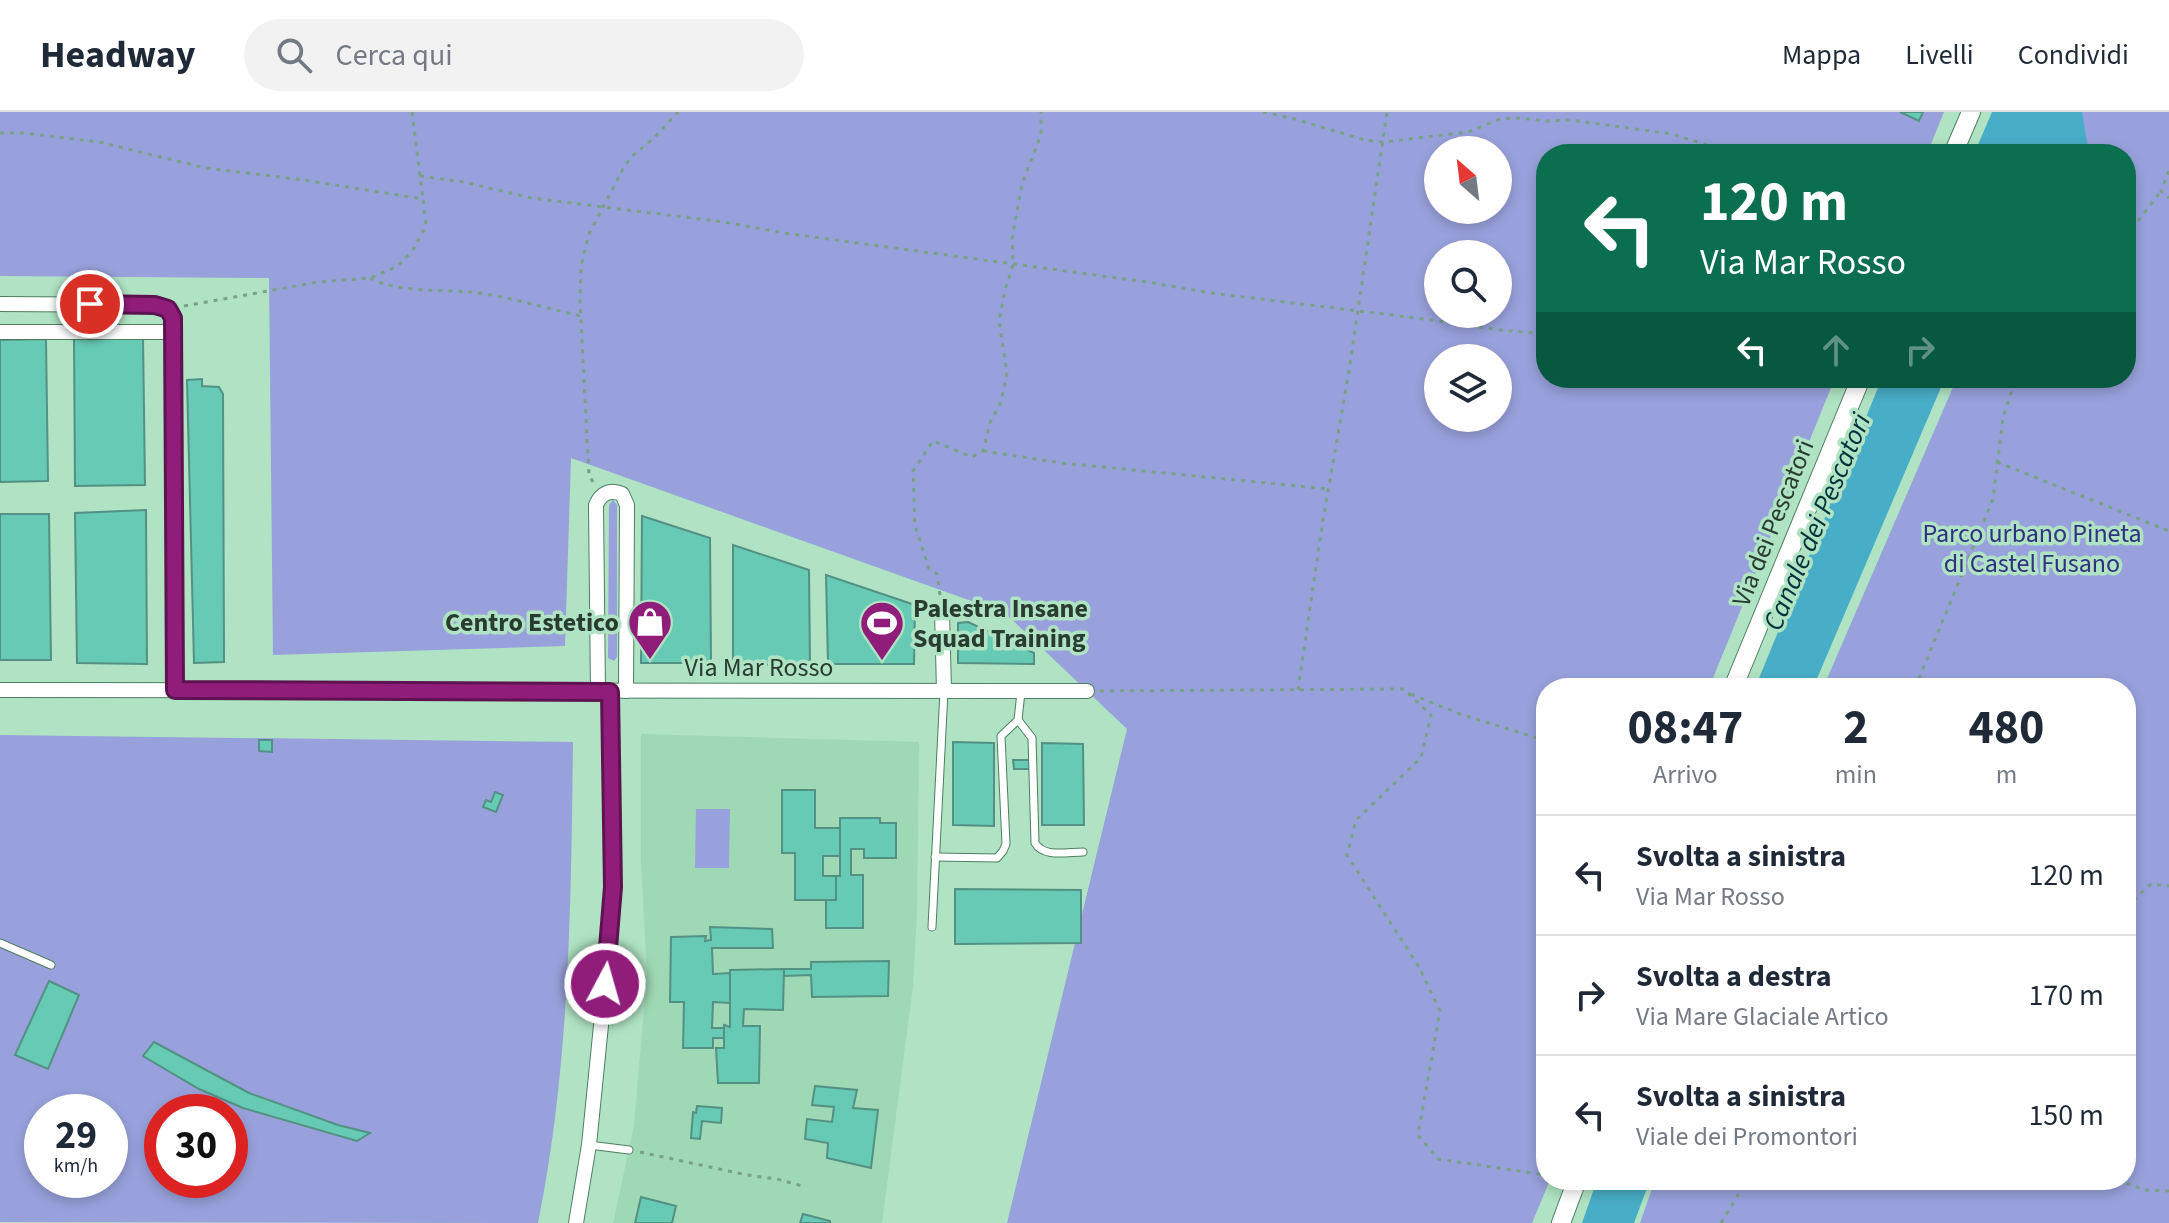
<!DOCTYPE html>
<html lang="it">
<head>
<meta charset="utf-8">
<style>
  body { margin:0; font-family:"Source Sans 3",sans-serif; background:#f2f2f3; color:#1f2937; height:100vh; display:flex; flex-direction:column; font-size:30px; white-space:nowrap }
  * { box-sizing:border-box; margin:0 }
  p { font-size:26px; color:#747a83 }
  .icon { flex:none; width:44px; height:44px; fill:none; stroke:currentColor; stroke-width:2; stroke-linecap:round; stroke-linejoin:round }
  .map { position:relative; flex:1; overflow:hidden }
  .sheet { position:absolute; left:1536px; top:566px; width:600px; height:512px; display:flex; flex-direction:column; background:#fff; border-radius:32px; box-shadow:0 4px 12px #0003 }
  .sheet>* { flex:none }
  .banner { position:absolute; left:1536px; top:32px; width:600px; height:244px; border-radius:32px; box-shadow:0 4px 12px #0003; background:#0b6e4f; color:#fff; overflow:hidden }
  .needle { width:52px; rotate:332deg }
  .fabs { position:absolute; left:1424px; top:24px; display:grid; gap:16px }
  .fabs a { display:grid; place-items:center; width:88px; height:88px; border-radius:50%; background:#fff; box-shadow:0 4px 12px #0003; font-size:40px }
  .speed { position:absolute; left:24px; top:982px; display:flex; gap:16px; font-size:40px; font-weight:700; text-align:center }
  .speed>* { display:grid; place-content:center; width:104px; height:104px; border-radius:50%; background:#fff; box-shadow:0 4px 12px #0003; line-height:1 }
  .speed small { font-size:20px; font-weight:400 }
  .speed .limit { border:12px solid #d22; background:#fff; color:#111 }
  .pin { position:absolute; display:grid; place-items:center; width:68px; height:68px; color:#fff; margin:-34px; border:4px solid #fff; border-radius:50%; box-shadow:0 2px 8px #0007 }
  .me { position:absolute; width:88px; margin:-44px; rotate:6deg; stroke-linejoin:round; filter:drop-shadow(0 0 6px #0008) }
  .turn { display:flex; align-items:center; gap:28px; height:168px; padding:0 32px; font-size:36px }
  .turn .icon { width:104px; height:104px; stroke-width:2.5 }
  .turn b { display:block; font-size:56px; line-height:68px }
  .lanes { display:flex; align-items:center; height:76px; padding:0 32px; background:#0003; justify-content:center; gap:40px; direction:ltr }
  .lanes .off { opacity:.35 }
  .eta { display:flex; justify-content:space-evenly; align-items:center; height:136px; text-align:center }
  .eta b { font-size:48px; font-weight:700; line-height:56px }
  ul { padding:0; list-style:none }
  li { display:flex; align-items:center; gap:24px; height:120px; padding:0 32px; border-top:2px solid #e0e1e3 }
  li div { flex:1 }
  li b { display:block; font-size:30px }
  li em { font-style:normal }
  header { display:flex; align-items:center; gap:48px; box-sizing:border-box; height:112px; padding:0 40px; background:#fff; border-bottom:2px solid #e0e1e3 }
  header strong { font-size:38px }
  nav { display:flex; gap:44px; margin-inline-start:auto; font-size:28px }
  .search { width:560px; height:72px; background:#f2f2f3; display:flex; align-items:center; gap:20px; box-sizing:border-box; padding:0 28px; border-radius:44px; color:#747a83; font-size:30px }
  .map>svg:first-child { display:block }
  .built { fill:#9ed8b4 }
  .green { fill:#98a1db; fill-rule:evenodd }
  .water { fill:#48adc6 }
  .building { fill:#67cab4; stroke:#529183; stroke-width:2 }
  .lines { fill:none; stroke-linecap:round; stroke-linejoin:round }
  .service-casing { stroke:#4e7e62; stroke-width:9 }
  .minor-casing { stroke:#4e7e62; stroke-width:16 }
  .tertiary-casing { stroke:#4e7e62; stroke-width:20 }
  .path { stroke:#79a188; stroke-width:3; stroke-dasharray:4 6; stroke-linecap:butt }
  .service { stroke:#fff; stroke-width:7 }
  .minor { stroke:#fff; stroke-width:14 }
  .tertiary { stroke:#fff; stroke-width:18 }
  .route-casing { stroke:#5e1350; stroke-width:20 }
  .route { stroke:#911d7b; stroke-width:14 }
  .labels { text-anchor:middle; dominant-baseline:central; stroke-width:7; stroke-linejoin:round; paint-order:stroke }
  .street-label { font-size:26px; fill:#283d30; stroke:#afe3c3 }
  .park-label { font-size:26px; fill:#30317f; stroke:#afe3c3 }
  .poi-label { font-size:26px; font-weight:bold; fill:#283d30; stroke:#afe3c3; text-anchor:start }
  .water-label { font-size:28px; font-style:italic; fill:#00303a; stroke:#afe3c3 }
</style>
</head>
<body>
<header>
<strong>Headway</strong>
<div class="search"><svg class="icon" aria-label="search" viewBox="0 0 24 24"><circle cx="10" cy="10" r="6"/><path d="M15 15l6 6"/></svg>Cerca qui</div>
<nav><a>Mappa</a><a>Livelli</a><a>Condividi</a></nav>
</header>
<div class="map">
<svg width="2169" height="1111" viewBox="0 0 2169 1111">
  <rect width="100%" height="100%" fill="#afe3c3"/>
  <polygon class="built" points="641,622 919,630 917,801 913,874 882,1111 613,1111 634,1014 647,861 641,752"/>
  <g class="green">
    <path d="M0,0h1944l-17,42h-381v224h289l-126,310h-163v492h4l-18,43h-525l120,-494 -122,-116 -434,-155 -6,188 -292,9 -4,-377 -269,-2zM1438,38h60v60h-60zM1438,142h60v60h-60zM1438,246h60v60h-60z"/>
    <polygon points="2071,0 2169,0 2169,1111 1640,1111 1655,1068 2126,1068 2126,576 1823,576 1957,266 2126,266 2126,42 2053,42"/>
    <polygon points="613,388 617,393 617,545 614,549 608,546 609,393"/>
    <path d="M0,623l573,7c-2,161 -3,323 -35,481l-538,-1zM42,1000h68v68h-68zM162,1000h68v68h-68z"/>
    <polygon points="696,697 730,697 729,756 695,756"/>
  </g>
  <g class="water">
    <polygon points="1992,0 2082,0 2089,42 1974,42"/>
    <polygon points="1882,266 1945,266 1813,576 1755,576"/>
    <polygon points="1597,1068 1650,1068 1634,1111 1582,1111"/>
  </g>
  <g class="building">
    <polygon points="1900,0 1923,0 1919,9"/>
    <polygon points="143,225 145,373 75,374 74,227"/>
    <polygon points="46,227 48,369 0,370 0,228"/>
    <polygon points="202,267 202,274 219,275 223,282 224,550 194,551 187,268"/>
    <polygon points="146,398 147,552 77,551 75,401"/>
    <polygon points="0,402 49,402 51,548 0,548"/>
    <polygon points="642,404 710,426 711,551 641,551"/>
    <polygon points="733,433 809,458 810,553 733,552"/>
    <polygon points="826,463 915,493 914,552 828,552"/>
    <polygon points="968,510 1034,541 1034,552 958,551 958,511"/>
    <polygon points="259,628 272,628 272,640 259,639"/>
    <polygon points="953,630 994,631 994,714 953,713"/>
    <polygon points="1042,631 1083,632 1084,713 1042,713"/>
    <polygon points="1013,648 1030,648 1030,657 1014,657"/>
    <polygon points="782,678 815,678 815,716 840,716 840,744 823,744 823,764 836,764 836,788 795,788 795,741 782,741"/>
    <polygon points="495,680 503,683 496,700 483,695 486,688 491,690"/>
    <polygon points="840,706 880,706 880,711 896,711 896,746 864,746 864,737 851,737 851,763 863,763 863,816 826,816 826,788 836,788 836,764 840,764"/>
    <polygon points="955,777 1081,778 1081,831 955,832"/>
    <polygon points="710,815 772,817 773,836 712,836 713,862 730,861 730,891 713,890 712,916 724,916 724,926 713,926 713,936 683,936 684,890 670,890 671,825 706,824 705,829 711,828"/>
    <polygon points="889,849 888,884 812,885 811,863 784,864 784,857 811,857 811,850"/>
    <polygon points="784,857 783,898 744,897 743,914 760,914 759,971 718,971 716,936 724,936 724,913 730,915 730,858"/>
    <polygon points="49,869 79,883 48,957 15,943"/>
    <polygon points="154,930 249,981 338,1013 370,1021 357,1029 243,996 199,977 143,944"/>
    <polygon points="815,974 857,978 853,996 878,998 871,1056 827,1046 828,1031 805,1027 807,1007 832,1010 834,995 812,993"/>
    <polygon points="697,994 722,996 721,1011 702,1009 700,1027 691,1026 693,1000 696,1001"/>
    <polygon points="641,1085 676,1094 672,1111 635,1111"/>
    <polygon points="803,1102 830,1109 830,1111 800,1111"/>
  </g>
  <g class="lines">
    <g class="service-casing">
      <g id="service">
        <path d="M1018,608l14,18 3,105c9,15 32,9 48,9"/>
        <polyline points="935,745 997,746 1003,739 1006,732 1001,624 1018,608 1021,580"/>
        <polyline points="932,815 944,579"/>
        <polyline points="0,831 51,853"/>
        <polyline points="589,1033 629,1038"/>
      </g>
    </g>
    <g class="minor-casing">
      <g id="minor">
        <polyline points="0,192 150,193 162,194 171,201 174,220 175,578"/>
        <polyline points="0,220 174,220"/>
        <polyline points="942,499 944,579"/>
        <polyline points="0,578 1087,579"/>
        <path d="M598,580l-2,-187c5,-12 14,-16 26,-11l5,11 -1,186"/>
        <polyline points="576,1111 589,1033 612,804 610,580"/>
      </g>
    </g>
    <g class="tertiary-casing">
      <g id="tertiary">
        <polyline points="1953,42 1971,0"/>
        <polyline points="1733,576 1861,266"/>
        <polyline points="1561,1111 1577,1068"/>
      </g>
    </g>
    <g class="path">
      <polyline points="412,0 423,87"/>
      <polyline points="1263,0 1295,7 1365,28 1383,30 1468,20 1500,7 1520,6 1547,9 1570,8 1672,22 1736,42"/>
      <polyline points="0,21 24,21 99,30 206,56 304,68 423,87 426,114 413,138 398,154 370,166 318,170 184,194"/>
      <polyline points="2169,59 2161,79 2169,86"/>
      <polyline points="420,64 464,70 531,86 724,110 784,121 1147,170 1211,181 1424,207 1500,218 1546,222"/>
      <polyline points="2126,125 2161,79"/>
      <path d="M370,166c29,15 68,11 100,14 37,4 75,16 111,24"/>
      <polyline points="983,339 1062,351 1328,377"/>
      <polyline points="1997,350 2169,419"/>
      <polyline points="593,370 589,363 580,190 581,154 589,122 624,55 632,44 654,26 678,0"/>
      <polyline points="940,483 937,462 929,457 915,414 913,359 933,329 972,345 983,339 990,311 1001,290 1007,261 999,209 1005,178 1013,153 1012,127 1022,72 1041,23 1041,0"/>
      <polyline points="1915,576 1993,387 2003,305 2016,266"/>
      <polyline points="1298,578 1322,414 1349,259 1387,0"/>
      <polyline points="1100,579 1404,577 1431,603 1421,646 1356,708 1347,743 1419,855 1440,899 1418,1023 1438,1047 1546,1063"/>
      <polyline points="1411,582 1460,602 1537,626 1546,632"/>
      <polyline points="2126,795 2151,772 2169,774"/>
      <polyline points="640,1040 747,1063 777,1067 806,1075"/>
      <polyline points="2117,1068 2145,1078 2169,1079"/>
      <polyline points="1721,1111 1747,1068"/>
    </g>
    <use href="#service" class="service"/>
    <use href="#minor" class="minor"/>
    <use href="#tertiary" class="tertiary"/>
  </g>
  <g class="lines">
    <g class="route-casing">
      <polyline id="route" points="90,192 155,193 168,197 173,206 175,578 610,580 613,775 605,872"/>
    </g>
    <use href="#route" class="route"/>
  </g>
  <defs>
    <g id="shop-pin" transform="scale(2.3)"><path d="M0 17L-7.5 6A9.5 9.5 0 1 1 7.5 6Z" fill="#911d7b" stroke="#afe3c3"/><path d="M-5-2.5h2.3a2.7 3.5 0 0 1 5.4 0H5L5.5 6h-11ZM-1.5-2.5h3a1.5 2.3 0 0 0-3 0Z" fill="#fff"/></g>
    <g id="stadium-pin" transform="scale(2.3)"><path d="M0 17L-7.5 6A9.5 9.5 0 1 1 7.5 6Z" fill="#911d7b" stroke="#afe3c3"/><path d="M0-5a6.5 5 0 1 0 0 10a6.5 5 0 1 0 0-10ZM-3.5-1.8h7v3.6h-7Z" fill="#fff"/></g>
  </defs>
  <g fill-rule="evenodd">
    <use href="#shop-pin" x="650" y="510"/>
    <use href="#stadium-pin" x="882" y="511"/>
  </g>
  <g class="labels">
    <g class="street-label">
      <text transform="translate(1773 411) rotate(-68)">Via dei Pescatori</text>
      <text x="759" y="555">Via Mar Rosso</text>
    </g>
    <g class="park-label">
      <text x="2032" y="421">Parco urbano Pineta<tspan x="2032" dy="30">di Castel Fusano</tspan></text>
    </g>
    <g class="poi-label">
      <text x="913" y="496">Palestra Insane<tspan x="913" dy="30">Squad Training</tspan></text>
      <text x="619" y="510" text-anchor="end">Centro Estetico</text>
    </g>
    <g class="water-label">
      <text transform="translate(1817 410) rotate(-67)">Canale dei Pescatori</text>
    </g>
  </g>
</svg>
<div class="fabs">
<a><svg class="needle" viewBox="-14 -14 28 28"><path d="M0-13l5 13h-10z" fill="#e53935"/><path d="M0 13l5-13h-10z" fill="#747a83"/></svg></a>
<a><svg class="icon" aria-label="search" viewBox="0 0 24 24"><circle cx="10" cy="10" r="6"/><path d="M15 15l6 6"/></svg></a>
<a><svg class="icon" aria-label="layers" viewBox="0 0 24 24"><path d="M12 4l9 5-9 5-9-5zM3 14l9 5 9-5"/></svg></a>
</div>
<div class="speed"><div>29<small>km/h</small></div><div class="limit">30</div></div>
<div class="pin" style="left:90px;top:192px;background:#d93025"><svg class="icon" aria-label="arrive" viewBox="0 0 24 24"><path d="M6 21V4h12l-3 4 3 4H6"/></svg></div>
<svg class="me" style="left:605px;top:872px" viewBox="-20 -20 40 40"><circle r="17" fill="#911d7b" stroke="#fff" stroke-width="3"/><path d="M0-11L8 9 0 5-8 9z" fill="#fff"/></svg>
<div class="banner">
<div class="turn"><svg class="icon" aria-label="left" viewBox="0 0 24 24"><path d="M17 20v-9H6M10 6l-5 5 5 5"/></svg><div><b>120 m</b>Via Mar Rosso</div></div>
<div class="lanes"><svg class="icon" aria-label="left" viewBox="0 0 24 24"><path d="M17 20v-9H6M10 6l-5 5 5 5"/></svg><svg class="icon off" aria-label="ahead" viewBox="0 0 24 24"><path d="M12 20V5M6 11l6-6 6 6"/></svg><svg class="icon off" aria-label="right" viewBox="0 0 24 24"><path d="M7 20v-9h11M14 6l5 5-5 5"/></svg></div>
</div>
<section class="sheet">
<div class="eta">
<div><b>08:47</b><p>Arrivo</p></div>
<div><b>2</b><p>min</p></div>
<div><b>480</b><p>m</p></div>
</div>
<ul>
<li><svg class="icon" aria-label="left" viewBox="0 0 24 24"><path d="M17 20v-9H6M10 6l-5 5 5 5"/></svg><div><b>Svolta a sinistra</b><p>Via Mar Rosso</p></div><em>120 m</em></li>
<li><svg class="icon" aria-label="right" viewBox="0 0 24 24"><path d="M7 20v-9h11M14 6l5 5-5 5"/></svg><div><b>Svolta a destra</b><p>Via Mare Glaciale Artico</p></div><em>170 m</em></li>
<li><svg class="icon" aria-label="left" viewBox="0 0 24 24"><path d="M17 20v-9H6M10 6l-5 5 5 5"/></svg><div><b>Svolta a sinistra</b><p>Viale dei Promontori</p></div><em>150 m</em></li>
</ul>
</section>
</div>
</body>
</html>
